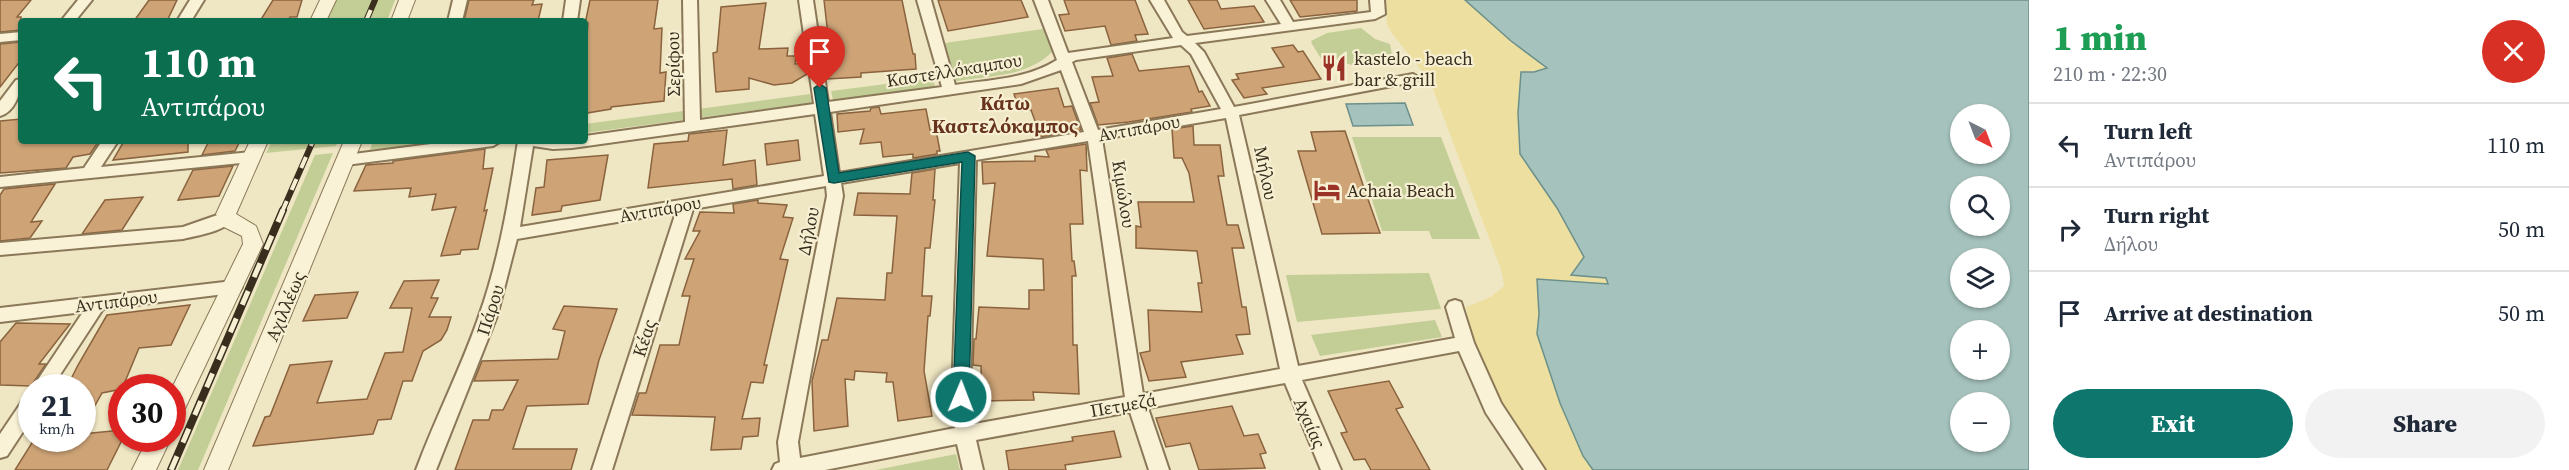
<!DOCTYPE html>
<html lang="en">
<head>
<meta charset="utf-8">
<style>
  body { margin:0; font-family:"Source Serif 4",serif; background:#f2f2f3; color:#1f2937; height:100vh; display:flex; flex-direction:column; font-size:22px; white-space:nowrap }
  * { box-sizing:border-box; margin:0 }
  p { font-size:20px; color:#747a83 }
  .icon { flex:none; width:33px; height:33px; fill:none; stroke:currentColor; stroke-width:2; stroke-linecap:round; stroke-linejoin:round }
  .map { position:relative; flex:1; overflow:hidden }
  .panel { display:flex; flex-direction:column; background:#fff; width:540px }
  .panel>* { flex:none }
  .banner { position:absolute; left:18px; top:18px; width:570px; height:126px; border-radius:6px; box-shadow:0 2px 4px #0004; background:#0b6e4f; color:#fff; overflow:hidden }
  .needle { width:39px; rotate:138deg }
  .fabs { position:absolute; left:1950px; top:104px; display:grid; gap:12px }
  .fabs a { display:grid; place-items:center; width:60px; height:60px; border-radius:50%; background:#fff; box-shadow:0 2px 4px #0004; font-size:30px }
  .speed { position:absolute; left:18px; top:374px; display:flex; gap:12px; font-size:30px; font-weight:700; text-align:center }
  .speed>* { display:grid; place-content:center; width:78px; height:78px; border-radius:50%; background:#fff; box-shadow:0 2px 4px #0004; line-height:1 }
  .speed small { font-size:15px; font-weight:400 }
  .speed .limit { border:9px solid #d22; background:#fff; color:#111 }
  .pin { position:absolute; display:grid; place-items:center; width:51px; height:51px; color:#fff; margin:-62px -26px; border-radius:50% 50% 50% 0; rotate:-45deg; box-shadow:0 0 6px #0007 }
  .pin .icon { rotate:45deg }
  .me { position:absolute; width:66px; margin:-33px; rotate:1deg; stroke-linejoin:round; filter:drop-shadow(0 0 4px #0008) }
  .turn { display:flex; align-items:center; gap:21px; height:126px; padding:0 24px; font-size:27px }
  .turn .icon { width:78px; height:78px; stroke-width:2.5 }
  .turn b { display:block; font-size:42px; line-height:51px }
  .round { display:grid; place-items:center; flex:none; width:63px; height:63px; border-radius:32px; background:#f2f2f3 }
  .head { display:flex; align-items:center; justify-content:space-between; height:102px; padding:0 24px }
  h1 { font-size:36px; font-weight:800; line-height:45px; color:#1e9e55 }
  .button { display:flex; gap:12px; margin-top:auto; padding:12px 24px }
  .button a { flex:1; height:69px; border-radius:36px; background:#0f766e; color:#fff; font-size:24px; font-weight:800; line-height:69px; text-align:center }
  .button a+a { background:#f2f2f3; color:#1f2937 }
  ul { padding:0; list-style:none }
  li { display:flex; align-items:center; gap:18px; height:84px; padding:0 24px; border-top:2px solid #e0e1e3 }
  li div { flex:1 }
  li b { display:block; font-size:22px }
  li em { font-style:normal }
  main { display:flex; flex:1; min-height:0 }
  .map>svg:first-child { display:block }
  .green { fill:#c2ce96 }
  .sand { fill:#ecdf9f }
  .water { fill:#a5c2bc; stroke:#6c908b; stroke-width:1.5; fill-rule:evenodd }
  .building { fill:#cea477; stroke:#8a633e; stroke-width:1.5 }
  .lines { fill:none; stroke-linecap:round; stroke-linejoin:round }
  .minor-casing { stroke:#8a7859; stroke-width:4 }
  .tertiary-casing { stroke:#8a7859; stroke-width:2 }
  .minor { fill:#faf2d6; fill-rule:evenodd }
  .tertiary { fill:#faf2d6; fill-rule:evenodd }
  .rail-far1-casing { stroke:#392e1e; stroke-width:6 }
  .rail-casing { stroke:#392e1e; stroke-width:8 }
  .rail-far1 { stroke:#f6efd2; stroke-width:4; stroke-dasharray:12; stroke-linecap:butt }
  .rail { stroke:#f6efd2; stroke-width:5; stroke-dasharray:15; stroke-linecap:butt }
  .route { fill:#0f766e; stroke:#0a4d48; stroke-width:1.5 }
  .labels { text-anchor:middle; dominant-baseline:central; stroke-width:4.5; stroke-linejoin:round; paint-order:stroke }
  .poi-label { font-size:18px; fill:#392e1e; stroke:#f6efd2; text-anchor:start }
  .street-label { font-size:18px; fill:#392e1e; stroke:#f6efd2 }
  .neighbourhood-label { font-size:20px; font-weight:bold; fill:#67331c; stroke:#f6efd2 }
</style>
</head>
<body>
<main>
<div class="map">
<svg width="2029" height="470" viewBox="0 0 2029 470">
  <rect width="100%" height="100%" fill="#efe6c3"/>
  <g class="green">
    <polygon points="336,0 395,0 387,21 327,21"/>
    <path d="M1361,28l14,11 15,5 2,11c-12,9 -34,15 -48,7l-19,3 -13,-21 -1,-3 16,-8z"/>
    <path d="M1043,29l9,23c-25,25 -63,24 -96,29l-11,-38z"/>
    <polygon points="933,78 935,87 833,100 831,91"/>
    <polygon points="810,94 812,103 698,118 698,109"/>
    <polygon points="683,111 683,120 585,133 585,124"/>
    <polygon points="1352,137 1441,137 1480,239 1432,239 1429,231 1382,231"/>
    <polygon points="272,141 338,141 336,146 266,153"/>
    <polygon points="373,141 446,141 370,150"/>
    <polygon points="333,153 198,470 178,470 315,155"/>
    <polygon points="1429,273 1441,309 1297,322 1286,275"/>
    <polygon points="1435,320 1442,337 1320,356 1311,335"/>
    <polygon points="956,454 960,470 876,470"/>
  </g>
  <polygon class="sand" points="1386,0 1465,0 1511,41 1548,69 1521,72 1557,208 1585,257 1571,274 1606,278 1608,284 1537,279 1539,314 1537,334 1560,403 1583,456 1593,470 1543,470 1503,411 1473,341 1466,307 1491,297 1504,286 1502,272 1430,81 1391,32 1387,24"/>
  <g class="water">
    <path d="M1465,0h564v470h-436l-10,-14 -23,-53 -23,-69 2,-20 -2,-35 71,5 -2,-6 -35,-3 13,-18 -27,-49 -37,-54 -2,-41 3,-41h13l13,-4 -36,-27zM1960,114h40v39h-40zM1960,186h40v39h-40zM1960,258h40v39h-40zM1960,330h40v39h-40zM1960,402h40v39h-40z"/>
    <polygon points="1405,103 1413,125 1353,126 1346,104"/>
  </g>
  <g class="building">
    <polygon points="0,0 31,0 17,17 21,17 21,30 0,32"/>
    <polygon points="149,0 177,0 167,21 134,21"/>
    <polygon points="273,0 302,0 297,17 290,17 288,21 260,21"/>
    <polygon points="469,0 534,0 532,5 542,4 538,21 464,21"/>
    <polygon points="590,0 658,0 654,29 662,28 660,73 666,72 664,101 611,107 611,109 587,113 587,109 585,109 585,62 588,23 585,24"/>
    <polygon points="824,0 902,0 913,54 915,54 916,69 861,73 861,77 827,79 826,62 831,62"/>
    <polygon points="938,0 1021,0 1028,17 948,31"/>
    <polygon points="1064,0 1135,0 1148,34 1135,35 1137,41 1111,45 1105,26 1065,31 1059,15 1069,14"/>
    <polygon points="1188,0 1217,0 1221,9 1254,6 1264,22 1204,29"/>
    <polygon points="1290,0 1357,0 1357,11 1300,17"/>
    <polygon points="766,3 759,49 788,48 787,56 796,56 795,64 806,63 807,74 792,83 774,85 749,78 749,89 716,92 713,53 717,52 721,7"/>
    <polygon points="21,42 21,60 0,87 0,44"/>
    <polygon points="1293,45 1298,52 1303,51 1321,79 1262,88 1267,94 1244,98 1232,80 1239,79 1236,74 1284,67 1272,48"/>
    <polygon points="1132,54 1139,71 1189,66 1199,92 1202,91 1210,106 1191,109 1192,112 1129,122 1098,125 1090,103 1099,102 1092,77 1113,76 1107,58"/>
    <polygon points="1058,88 1064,107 1072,106 1081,130 1041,137 1031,110 1019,111 1014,94"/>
    <polygon points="879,107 881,114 926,109 930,130 936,130 940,151 937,151 937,154 913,158 913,154 883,157 881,142 860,144 864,129 838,132 837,114 870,111 871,108"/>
    <polygon points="21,119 21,141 99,141 90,154 73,157 66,168 0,173 0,121"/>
    <polygon points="1193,126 1194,145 1220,145 1224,176 1218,176 1227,225 1238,225 1244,248 1232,248 1242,307 1246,307 1250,334 1236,335 1243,354 1181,362 1186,377 1149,381 1140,353 1150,351 1148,310 1202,312 1198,283 1202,283 1197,251 1136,248 1136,226 1141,227 1138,202 1194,202 1189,173 1182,158 1174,158 1172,129"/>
    <polygon points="727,130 723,165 755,160 757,185 733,189 732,179 648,188 654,144 688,141 689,134"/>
    <polygon points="1345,131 1364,188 1380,233 1322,234 1298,151 1316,151 1311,132"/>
    <polygon points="798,140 800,160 767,165 765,144"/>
    <polygon points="124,141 188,141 188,152 113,160"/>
    <polygon points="209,141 240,141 235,151 202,155"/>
    <polygon points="1086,144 1087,171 1080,170 1083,224 1070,224 1072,261 1074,261 1076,276 1072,276 1073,345 1077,345 1079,394 1033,392 1034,400 982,401 981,366 973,365 974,339 976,339 979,307 1029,309 1029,290 1044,290 1043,259 987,256 995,183 983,184 982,162 1035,161 1035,156 1049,157 1046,150"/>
    <polygon points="485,149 483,169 493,168 484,211 487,210 478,249 461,250 460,254 441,256 456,207 432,210 436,194 409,197 411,188 354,191 366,165 393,163 393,161"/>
    <polygon points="608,155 600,200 562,206 561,211 532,215 536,188 544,187 547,160"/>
    <polygon points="233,166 219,196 178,200 193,170"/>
    <polygon points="935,169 933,200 935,200 930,248 925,248 922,296 932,296 930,316 928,316 924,371 932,416 898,421 893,382 886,382 887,373 855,371 854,380 845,379 848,426 814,431 812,381 822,340 828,340 837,298 885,300 887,273 892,273 897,216 854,215 858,193 910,194 912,173"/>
    <polygon points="55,184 31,222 42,221 30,238 0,241 0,195 4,189"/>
    <polygon points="143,197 122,230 82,234 105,200"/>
    <polygon points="758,200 758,203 787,205 783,217 793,218 780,259 788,260 764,365 767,365 763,383 751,382 742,419 760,418 758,436 743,437 741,449 711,450 715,417 632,415 639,393 646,393 660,345 679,345 690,296 682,296 694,259 685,259 700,231 693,231 700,212 734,213 733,204"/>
    <polygon points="439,280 431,298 438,298 429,317 451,317 447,330 441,340 423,351 412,381 403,381 391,419 378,420 373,434 253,446 265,417 270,416 290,365 332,361 317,403 367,399 385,353 403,352 412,308 390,308 404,281"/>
    <polygon points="358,292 347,318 303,321 315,295"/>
    <polygon points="190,305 171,345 139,348 122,389 102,393 82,429 82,387 67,387 78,365 107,315"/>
    <polygon points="564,306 617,309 599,360 588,404 527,406 513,449 577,449 571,470 455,470 473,420 489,420 492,410 503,410 518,380 474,381 482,361 558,359 565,331 553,329"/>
    <polygon points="16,323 70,324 39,364 46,364 31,386 0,385 0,342"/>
    <polygon points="1389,381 1403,407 1396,409 1430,470 1371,470 1365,459 1354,460 1341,433 1347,432 1328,391"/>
    <polygon points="1232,406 1244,436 1258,434 1266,453 1260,454 1265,468 1199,470 1190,443 1166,447 1156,418"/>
    <polygon points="122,430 122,440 107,470 15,470 35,438 82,438 82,434"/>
    <polygon points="1114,431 1121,457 1065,465 1066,470 1009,470 1006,451 1073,441 1072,437"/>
  </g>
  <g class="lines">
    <g class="minor-casing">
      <g id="minor">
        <polygon points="78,0 92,0 75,21 61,21"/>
        <polygon points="190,0 204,0 191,21 177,21"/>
        <polygon points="453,0 467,0 462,21 448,21"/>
        <polygon points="566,0 580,0 577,21 563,21"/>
        <path d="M683,0h14l3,120 114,-16 -15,-104h14l15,102 114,-15 -25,-87h14l24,85c35,-5 72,-6 102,-25l-23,-60h14l20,53 105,-15 -23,-38h14l18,32 5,4 94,-12 -15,-24h14l13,22 78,-10 -1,-12h14l1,14 -10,5 -180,24 9,9 30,55 179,-33 7,4 -7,4 -174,33 59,251 157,-28 -9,-31 3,-5 6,-2 6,2 13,41 27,60 44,67h-21l-38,-57 -27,-62 -157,29 39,90h-20l-36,-87 -137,25 21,62h-20l-19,-58 -154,28 7,30h-20l-6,-26 -132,26h-53l3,-6 5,-2 -2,-20 49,-246 -1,-10 -133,23 -81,261h-20l84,-258 -159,27 -20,77 -61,154h-20c19,-52 45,-101 63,-154 20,-56 30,-116 39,-175h67v-5l100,-14zM1181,45l10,9 30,55 -123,21 -26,-68 4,-2zM1061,70l23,62 -245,41 -9,-61 191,-28zM815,114l9,62 -304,51 13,-81 20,3 19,-1zM1226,118l54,251 -137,25 -41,-255zM1088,141l37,256 -151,27 -4,-27 6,-237zM960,163l-8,234 3,31 -155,30 -2,-16 45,-246 -2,-13z"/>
        <polygon points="21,32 21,40 0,42 0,34"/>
        <path d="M21,79c0,13 -6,33 -21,37v-15l16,-21z"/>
        <polygon points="102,141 118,141 101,167 251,152 259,157 251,162 0,187 0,177 84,168"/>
        <polygon points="454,141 501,141 493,146 346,165 338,160 346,155"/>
        <path d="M226,212l6,2 2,4c-9,14 -36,17 -51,21l-183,16v-12l183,-16z"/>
        <polygon points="233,281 239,282 242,287 239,292 233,293 103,309 52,387 33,387 83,312 0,322 0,308"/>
        <polygon points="32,394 32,418 7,456 0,458 0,434 25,397"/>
      </g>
    </g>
    <g class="tertiary-casing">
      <g id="tertiary">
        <polygon points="320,0 336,0 326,21 310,21"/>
        <polygon points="399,0 415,0 407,21 391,21"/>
        <polygon points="250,141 268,141 236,214 256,226 263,244 180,419 172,421 172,388 243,244 242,236 222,226 216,214"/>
        <polygon points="344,141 362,141 228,470 204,470"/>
        <polygon points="148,438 171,438 156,470 132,470"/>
      </g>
    </g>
    <use href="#minor" class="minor"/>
    <use href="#tertiary" class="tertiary"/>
    <g class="rail-far1-casing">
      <g id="rail-far1">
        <polyline points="366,21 375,0"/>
        <polyline points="282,212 313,141"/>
      </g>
    </g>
    <g class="rail-casing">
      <polyline id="rail" points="171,470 283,210"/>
    </g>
    <use href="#rail-far1" class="rail-far1"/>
    <use href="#rail" class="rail"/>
  </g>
  <polygon class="route" points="820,84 826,88 839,173 968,152 975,156 969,397 966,401 961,403 955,401 953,397 962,162 834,183 829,182 814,88"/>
  <defs>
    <g id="restaurant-bare" transform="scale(2.07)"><path d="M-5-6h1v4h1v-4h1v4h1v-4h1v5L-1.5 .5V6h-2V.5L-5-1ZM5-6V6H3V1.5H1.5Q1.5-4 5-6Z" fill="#9a3227" stroke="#f6efd2" stroke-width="2.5" paint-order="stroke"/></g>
    <g id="hotel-bare" transform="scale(2.07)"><path d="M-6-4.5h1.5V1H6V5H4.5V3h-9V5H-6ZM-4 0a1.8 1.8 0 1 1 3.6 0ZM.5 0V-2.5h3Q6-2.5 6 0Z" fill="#9a3227" stroke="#f6efd2" stroke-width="2.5" paint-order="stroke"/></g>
  </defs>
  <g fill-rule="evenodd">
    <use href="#restaurant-bare" x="1334" y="68"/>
    <use href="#hotel-bare" x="1327" y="190"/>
  </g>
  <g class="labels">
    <g class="poi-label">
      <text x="1354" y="58">kastelo - beach<tspan x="1354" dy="21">bar &amp; grill</tspan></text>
      <text x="1347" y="190">Achaia Beach</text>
    </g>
    <g class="street-label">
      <text transform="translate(673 64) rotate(-91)">Σερίφου</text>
      <text transform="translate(954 70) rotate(-9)">Καστελλόκαμπου</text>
      <text transform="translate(1139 128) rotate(-10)">Αντιπάρου</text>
      <text transform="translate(1266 173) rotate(78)">Μήλου</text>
      <text transform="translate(1124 194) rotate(81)">Κιμώλου</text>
      <text transform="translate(660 209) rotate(-10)">Αντιπάρου</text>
      <text transform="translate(808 231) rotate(-79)">Δήλου</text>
      <text transform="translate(116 301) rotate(-7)">Αντιπάρου</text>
      <text transform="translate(285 306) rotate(-67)">Αχιλλέως</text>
      <text transform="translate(490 310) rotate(-72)">Πάρου</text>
      <text transform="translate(644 338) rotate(-72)">Κέας</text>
      <text transform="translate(1123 405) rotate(-10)">Πετμεζά</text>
      <text transform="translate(1310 423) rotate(66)">Αχαίας</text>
    </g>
    <g class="neighbourhood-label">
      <text x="1005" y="103">Κάτω<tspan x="1005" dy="23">Καστελόκαμπος</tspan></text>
    </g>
  </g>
</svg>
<div class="fabs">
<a><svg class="needle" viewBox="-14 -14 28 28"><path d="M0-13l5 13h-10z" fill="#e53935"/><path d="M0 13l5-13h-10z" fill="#747a83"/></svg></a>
<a><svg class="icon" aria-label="search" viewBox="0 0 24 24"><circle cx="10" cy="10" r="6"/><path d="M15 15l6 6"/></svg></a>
<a><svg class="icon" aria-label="layers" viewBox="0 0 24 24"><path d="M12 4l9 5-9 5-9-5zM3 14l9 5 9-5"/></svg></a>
<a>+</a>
<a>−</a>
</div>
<div class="speed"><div>21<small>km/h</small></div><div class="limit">30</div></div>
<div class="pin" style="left:820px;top:88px;background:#d93025"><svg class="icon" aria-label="arrive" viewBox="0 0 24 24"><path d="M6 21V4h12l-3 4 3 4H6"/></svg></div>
<svg class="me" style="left:961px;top:397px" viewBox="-20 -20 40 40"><circle r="17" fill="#0f766e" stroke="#fff" stroke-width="3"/><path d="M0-11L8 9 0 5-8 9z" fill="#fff"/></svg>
<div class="banner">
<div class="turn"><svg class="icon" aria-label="left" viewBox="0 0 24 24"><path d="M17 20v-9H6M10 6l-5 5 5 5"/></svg><div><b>110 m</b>Αντιπάρου</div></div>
</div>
</div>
<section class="panel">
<div class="head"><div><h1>1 min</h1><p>210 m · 22:30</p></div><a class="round" style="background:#d93025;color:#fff"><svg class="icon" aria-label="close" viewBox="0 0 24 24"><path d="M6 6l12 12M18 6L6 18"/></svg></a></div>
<ul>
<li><svg class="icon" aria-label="left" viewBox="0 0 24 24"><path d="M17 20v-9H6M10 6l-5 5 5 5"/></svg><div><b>Turn left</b><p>Αντιπάρου</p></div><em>110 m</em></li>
<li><svg class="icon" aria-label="right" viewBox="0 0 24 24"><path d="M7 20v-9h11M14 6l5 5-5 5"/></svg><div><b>Turn right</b><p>Δήλου</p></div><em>50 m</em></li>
<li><svg class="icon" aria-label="arrive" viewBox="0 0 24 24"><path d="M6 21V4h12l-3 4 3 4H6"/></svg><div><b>Arrive at destination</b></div><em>50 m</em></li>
</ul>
<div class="button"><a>Exit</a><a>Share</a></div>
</section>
</main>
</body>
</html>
